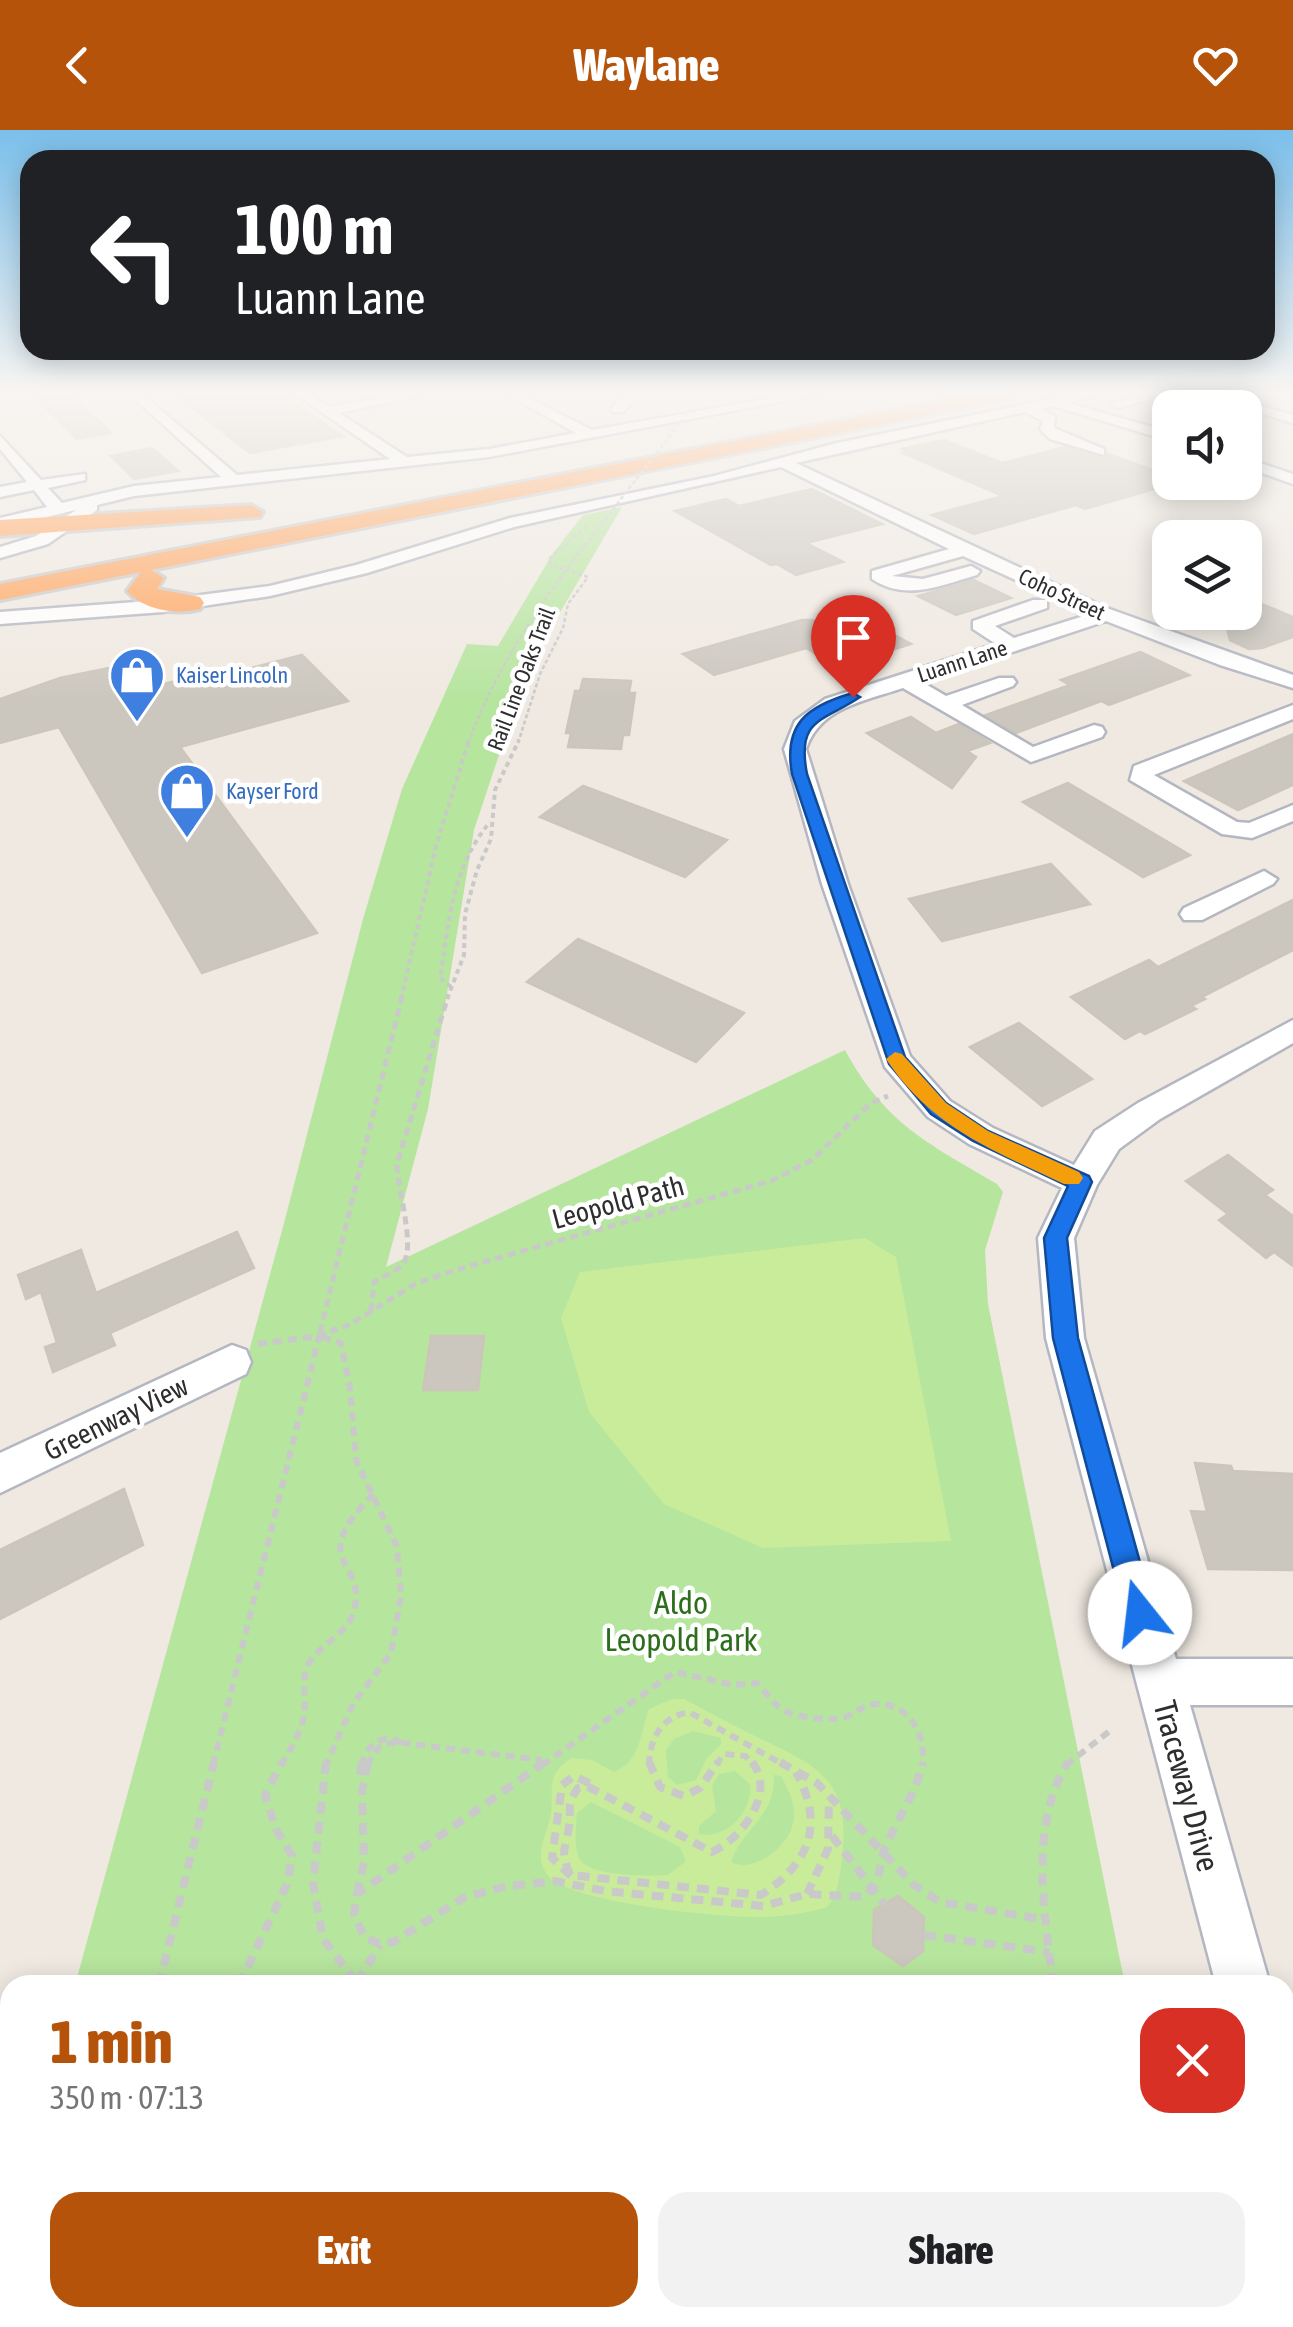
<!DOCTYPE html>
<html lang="en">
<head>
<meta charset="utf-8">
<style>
  body { margin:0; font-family:"Asap Condensed",sans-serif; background:#f2f2f2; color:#202124; height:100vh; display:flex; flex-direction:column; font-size:38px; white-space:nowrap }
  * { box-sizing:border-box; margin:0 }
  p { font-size:32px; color:#757577 }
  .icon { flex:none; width:55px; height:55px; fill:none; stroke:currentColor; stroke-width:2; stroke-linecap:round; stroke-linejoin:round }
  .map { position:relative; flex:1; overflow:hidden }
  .details { position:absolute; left:0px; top:1845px; width:1295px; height:352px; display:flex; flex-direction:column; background:#fff; border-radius:30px 30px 0 0; box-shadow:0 5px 25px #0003 }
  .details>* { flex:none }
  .banner { position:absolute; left:20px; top:20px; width:1255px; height:210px; border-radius:30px; box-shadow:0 5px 25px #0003; background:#202124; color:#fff; overflow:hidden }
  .controls { position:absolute; left:1152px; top:260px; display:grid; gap:20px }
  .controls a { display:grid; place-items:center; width:110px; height:110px; border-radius:20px; background:#fff; box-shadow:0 5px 25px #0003; font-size:50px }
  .pin { position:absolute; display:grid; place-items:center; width:85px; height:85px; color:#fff; margin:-102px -42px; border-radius:50% 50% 50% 0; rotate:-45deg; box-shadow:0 0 10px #0007 }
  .pin .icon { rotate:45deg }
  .me { position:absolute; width:110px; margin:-55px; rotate:344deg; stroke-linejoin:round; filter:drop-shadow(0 0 8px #0008) }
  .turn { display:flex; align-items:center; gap:35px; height:210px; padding:0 50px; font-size:45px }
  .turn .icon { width:130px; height:130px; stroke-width:2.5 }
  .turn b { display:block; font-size:70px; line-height:85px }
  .round { display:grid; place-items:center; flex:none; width:105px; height:105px; border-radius:30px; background:#f2f2f2 }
  .overview { display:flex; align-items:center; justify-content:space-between; height:170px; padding:0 50px }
  h1 { font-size:60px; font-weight:800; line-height:75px; color:#b45309 }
  .button { display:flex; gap:20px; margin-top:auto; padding:20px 50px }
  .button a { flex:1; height:115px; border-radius:30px; background:#b45309; color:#fff; font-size:40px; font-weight:800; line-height:115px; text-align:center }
  .button a+a { background:#f2f2f2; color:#202124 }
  header { display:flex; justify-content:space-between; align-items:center; height:130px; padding:0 50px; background:#b45309; color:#fff; font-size:45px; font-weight:800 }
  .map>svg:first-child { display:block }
  .green { fill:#b6e59e }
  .pitch { fill:#c9ec9a; fill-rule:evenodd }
  .building { fill:#cbc7bf; stroke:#cbc5ba; stroke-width:2.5 }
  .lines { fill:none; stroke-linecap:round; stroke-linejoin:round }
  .minor-casing { stroke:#b4b7c1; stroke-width:5 }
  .highway-casing { stroke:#c9c9c9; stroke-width:6 }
  .path-far4 { stroke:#c9c9c9; stroke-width:2.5; stroke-dasharray:4 2.5; stroke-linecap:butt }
  .path-far3 { stroke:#c9c9c9; stroke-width:4; stroke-dasharray:5 4; stroke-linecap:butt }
  .path-far2 { stroke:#c9c9c9; stroke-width:5; stroke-dasharray:8 5; stroke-linecap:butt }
  .path-far1 { stroke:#c9c9c9; stroke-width:6; stroke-dasharray:9 6; stroke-linecap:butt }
  .path { stroke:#c9c9c9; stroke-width:8; stroke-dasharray:12 8; stroke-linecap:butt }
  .minor { fill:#fff; fill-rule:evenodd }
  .highway { fill:#ffa35c; fill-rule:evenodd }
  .path-bridge { stroke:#c9c9c9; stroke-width:2.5; stroke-dasharray:4 2.5; stroke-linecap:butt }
  .route { fill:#1a73e8; stroke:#114b97; stroke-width:2.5 }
  .slow { fill:#f59e0b }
  .labels { text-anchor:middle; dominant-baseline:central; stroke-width:9; stroke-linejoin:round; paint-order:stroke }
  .far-street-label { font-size:22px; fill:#2e2e2e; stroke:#fff }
  .far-shop-label { font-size:22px; fill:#366cbe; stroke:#fff; text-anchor:start }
  .street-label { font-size:28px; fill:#2e2e2e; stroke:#fff }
  .near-park-label { font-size:32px; fill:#2c6e1b; stroke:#fff }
  .near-street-label { font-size:32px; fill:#2e2e2e; stroke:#fff }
</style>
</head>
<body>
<header><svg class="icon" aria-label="back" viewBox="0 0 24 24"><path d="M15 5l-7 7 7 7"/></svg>Waylane<svg class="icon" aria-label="heart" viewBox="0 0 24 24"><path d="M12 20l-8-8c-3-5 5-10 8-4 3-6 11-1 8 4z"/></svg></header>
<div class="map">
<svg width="1293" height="2197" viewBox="0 0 1293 2197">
  <rect width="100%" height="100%" fill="#efe9e1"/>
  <g class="green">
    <path d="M622,377l-93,158 -55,165 -46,279 -42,158 459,-217c39,73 84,94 152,134l6,8 -18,58 3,54 137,681h-1050l208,-758 80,-308 39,-130 65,-145 31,2 55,-93 30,-38z"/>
    <polygon points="10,2091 10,2188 1236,2188 1241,2197 0,2197 0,2128"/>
  </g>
  <g class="pitch">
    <polygon points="865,1108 896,1127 951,1411 763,1418 664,1374 589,1282 561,1188 580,1142"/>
    <path d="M672,1569h12c25,13 50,27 75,39 60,28 92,43 83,118 -2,17 -3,38 -15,51 -19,6 -40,9 -60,10 -39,2 -194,-14 -218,-40 -16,-19 -4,-39 1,-58 6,-27 -8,-41 21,-61l21,2 22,12c27,-11 26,-39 35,-63zM693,1601l28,7v6l-14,14 -11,22 -19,5 -9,-8 -2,-27 8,-11zM735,1641l15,13c3,27 -23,56 -51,50v-8l17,-15 -4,-25 7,-12zM774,1645l7,1c8,15 16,30 12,47 -4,23 -39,51 -62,39 13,-36 44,-44 43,-87zM591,1672l89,45 6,14 -18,14c-19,1 -74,2 -87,-14 -8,-11 -5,-35 -4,-48z"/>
  </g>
  <g class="building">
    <polygon points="32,264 70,264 111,303 77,309"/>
    <polygon points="174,264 281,264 343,306 250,323"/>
    <polygon points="944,310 1002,333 1065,317 1103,329 1108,324 1161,343 1149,346 1168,355 1085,379 1076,375 974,404 932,385 1003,366 903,323 908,322 902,319"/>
    <polygon points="152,318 178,341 134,349 111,326"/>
    <polygon points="812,359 882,394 806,413 843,432 796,445 777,434 771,435 675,381 726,369 739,376"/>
    <polygon points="974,450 1011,468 956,485 918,466"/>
    <polygon points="1245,467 1293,487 1293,507 1262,518 1249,519 1230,510 1223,482 1245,482"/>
    <polygon points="802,490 812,490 843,508 880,497 911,514 838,537 806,518 714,545 683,524"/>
    <polygon points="1140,522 1189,545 1109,575 1101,571 1016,603 986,585 1070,555 1061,550"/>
    <polygon points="302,525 348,571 180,617 317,803 202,843 59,597 0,613 0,569 60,548 109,538 130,535 148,558 180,550 184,555"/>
    <polygon points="583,549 631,551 629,563 635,563 629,605 623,605 621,619 568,617 571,603 566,603 575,561 580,561"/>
    <polygon points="911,587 936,603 959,594 990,613 967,621 976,627 952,658 867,603"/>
    <polygon points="1293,604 1293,655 1238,680 1184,651"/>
    <polygon points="1068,653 1190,725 1143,747 1023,672"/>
    <polygon points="583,656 727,710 685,747 540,687"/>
    <polygon points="1051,734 1090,774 942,811 909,769"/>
    <polygon points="1293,770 1293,820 1202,867 1205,869 1191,876 1196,879 1145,904 1140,901 1125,909 1071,867 1149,830 1158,837"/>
    <polygon points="578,809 744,883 696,932 527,852"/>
    <polygon points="1019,893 1092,949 1042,976 970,917"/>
    <polygon points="1228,1025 1273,1060 1265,1065 1293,1086 1293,1136 1274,1122 1266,1128 1219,1090 1228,1084 1186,1051"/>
    <polygon points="237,1102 254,1138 110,1203 115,1215 53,1242 45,1217 57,1213 41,1162 26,1169 18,1145 81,1120 96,1163"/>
    <polygon points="431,1206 484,1206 478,1260 423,1260"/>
    <polygon points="1195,1333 1231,1336 1233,1341 1293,1344 1293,1440 1208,1439 1191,1381 1207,1382"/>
    <polygon points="124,1359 143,1415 0,1489 0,1420"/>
    <polygon points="898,1766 924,1787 923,1821 903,1836 873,1815 874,1780"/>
  </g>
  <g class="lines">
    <g class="minor-casing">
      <g id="minor">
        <polygon points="129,264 142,264 237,345 390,329 295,264 309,264 329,277 401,264 427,264 339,283 407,327 489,319 576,303 506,264 521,264 592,300 795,264 822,264 489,327 134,366 97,375 97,380 48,414 0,428 0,417 36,406 76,380 0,398 0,388 47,377 34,360 0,367 0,357 27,352 0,319 0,306 41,350 85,344 85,350 48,358 62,373 134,356 221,347"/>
        <polygon points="625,264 639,264 623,282 613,282 611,279"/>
        <path d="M1076,264h25l-33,9 102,29v9l-116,-35 -14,3 15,7 -1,12 50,21v6l-54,-16 -10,-10 3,-8 -18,-9 -229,51 308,144 189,68v13l-73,-23 -114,-44 -184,61 24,14 53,-18h14l3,4 -3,4 -51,19 71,42 61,-22 8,2 3,5 -3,5 -71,25 -128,-74c-38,13 -83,19 -97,61l42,135 62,172 40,45 43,27 81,37 21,-34 43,-28 155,-83v23l-133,76 -41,30 -22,36 -23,53 10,100 92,321h117v46h-103l80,280h-54l-170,-647 -8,-100 24,-50 -93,-44 -41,-27 -43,-50 -63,-183 -38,-135 11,-28 30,-22 171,-55 -23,-15v-8l60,-21h14v8l-52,18 19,12 76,-24 -127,-58 -71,20 31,3 48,-13 9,5 -3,4c-35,10 -71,27 -105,4v-8l77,-22 -168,-82 -267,60 -147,46 -97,23 -107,16 -163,12v-12l163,-12 107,-14 86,-21 154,-47 204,-42 123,-33z"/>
        <polygon points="1146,264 1170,264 1117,278 1110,274"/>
        <polygon points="1196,264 1216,264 1293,285 1293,293"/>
        <polygon points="1245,328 1293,344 1293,354 1245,337"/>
        <polygon points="1293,575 1293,589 1154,645 1237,692 1249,693 1293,675 1293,691 1252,708 1222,704 1130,650 1134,636"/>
        <polygon points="1264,741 1277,749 1273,754 1202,790 1184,790 1180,784 1184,778"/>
        <polygon points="232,1215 246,1220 251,1232 246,1244 0,1363 0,1323"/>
        <polygon points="1285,1961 1293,1964 1293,2046 1285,2042"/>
      </g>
    </g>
    <g class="highway-casing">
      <g id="highway">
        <path d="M974,264h39l-10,6 -852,170 13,8 -7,11 43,8 4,6 -4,6c-24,6 -57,1 -73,-18l14,-19 6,-1 -147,29v-16z"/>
        <polygon points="251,375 263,382 260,387 0,406 0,390"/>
      </g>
    </g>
    <g class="path-far4">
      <path d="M468,613c25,-66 62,-126 105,-182"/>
      <polyline points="518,613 540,544 563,498 568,474 588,447 551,435 549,429 587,396"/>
    </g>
    <g class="path-far3">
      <path d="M451,857l-11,-9c9,-56 12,-111 50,-156"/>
      <polyline points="401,869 436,716 469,610"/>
      <polyline points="447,869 464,825 465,784 477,740 491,709 495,660 519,610"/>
    </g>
    <g class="path-far2">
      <path d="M371,1181l3,-29c8,-5 21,-10 28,-17 15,-16 -5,-76 -5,-101l51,-168"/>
      <polyline points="320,1202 402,866"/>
      <polyline points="330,1202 349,1195 415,1154 455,1140 771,1051 812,1030 871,973 888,966"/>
    </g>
    <g class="path-far1">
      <polyline points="322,1207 341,1213 350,1258 356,1330 397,1417 401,1466 391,1523 353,1574 326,1635"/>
      <polyline points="258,1214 319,1206 337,1199"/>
      <polyline points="213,1635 321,1199"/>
      <path d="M281,1635c9,-14 19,-31 23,-49 3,-18 -4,-36 5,-53 12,-20 39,-29 45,-52 14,-53 -50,-46 19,-117"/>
      <path d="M361,1635c7,-20 20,-33 41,-22"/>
      <polyline points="367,1635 380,1616 396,1612 542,1630"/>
      <path d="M542,1635l133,-93 59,13 23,-2c8,8 18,23 28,28 15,7 48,11 63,5 10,-5 17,-12 29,-12 33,-1 50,33 45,61"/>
      <path d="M649,1635c1,-27 12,-48 40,-53l95,53"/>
      <polyline points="716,1635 724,1624 745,1626 755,1635"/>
      <polyline points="1066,1635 1111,1600"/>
    </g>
    <g class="path">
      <polyline points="326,1632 313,1753 323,1809 357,1853"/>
      <path d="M545,1632l-188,132 -3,21 11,23 16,6 12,-2 72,-45 38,-10 52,-6 50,10 159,15 43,-12 58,3c21,-23 11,-31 21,-52 13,-28 30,-52 37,-83"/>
      <polyline points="649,1632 660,1657 684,1666 700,1658 718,1632"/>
      <path d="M752,1632c25,31 -11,77 -40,90l-125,-66 -9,2c-13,19 -6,19 -9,39 -4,24 -9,23 1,48l191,20c49,-32 64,-70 35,-123"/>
      <polyline points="780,1632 817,1653 914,1755 940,1772 1047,1790"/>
      <polyline points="360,1645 362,1632"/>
      <polyline points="832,1706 885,1775"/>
      <polyline points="571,1746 552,1728 562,1655 574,1646 593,1655"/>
      <polyline points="357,1764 364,1732 362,1661 368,1632"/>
      <polyline points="807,1764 828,1719 829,1668"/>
      <polyline points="924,1805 1049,1822"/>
      <polyline points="357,1852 380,1815"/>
      <polyline points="159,1855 214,1632"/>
      <polyline points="239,1855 287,1754 292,1726 276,1699 265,1665 282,1632"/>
      <path d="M1053,1855c-8,-70 -25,-159 15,-223"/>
      <polyline points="75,2197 77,2188"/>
      <polyline points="194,2197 197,2188"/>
      <polyline points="264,2197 265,2188"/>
      <polyline points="1023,2197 1029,2188"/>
    </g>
    <use href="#minor" class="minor"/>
    <use href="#highway" class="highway"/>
    <polyline class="path-bridge" points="573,431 702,264"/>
  </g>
  <linearGradient id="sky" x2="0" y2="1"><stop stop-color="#7abfeb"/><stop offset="0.46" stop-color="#f8f5f2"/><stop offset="1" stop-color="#f8f5f2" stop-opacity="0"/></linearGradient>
  <rect width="1293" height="571" fill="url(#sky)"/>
  <path class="route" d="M853,563l7,4c-37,25 -64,21 -53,77l98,283 41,46 42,28 101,45 3,6 -25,56 11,100 76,275 -4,10 -10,4 -11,-4 -4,-10 -72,-275 -9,-100 24,-52 -95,-45 -42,-27 -42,-50 -97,-290c-9,-50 15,-68 61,-81z"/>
  <path class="slow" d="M895,922l7,2 44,49 42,28 91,41 4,6 -4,6h-15c-72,-34 -133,-57 -178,-125z"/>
  <defs>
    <g id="shop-pin" transform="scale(2.875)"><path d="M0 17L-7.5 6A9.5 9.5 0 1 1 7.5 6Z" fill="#3f7fe0" stroke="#fff"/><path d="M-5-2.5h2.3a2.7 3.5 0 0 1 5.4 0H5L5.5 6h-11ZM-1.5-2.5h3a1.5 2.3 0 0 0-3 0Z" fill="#fff"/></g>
  </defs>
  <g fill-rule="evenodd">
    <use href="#shop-pin" x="137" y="545"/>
    <use href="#shop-pin" x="187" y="661"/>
  </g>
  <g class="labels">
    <g class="far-street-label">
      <text transform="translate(1062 464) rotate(25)">Coho Street</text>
      <text transform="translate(962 531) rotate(-18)">Luann Lane</text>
      <text transform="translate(521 549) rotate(-69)">Rail Line Oaks Trail</text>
    </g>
    <g class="far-shop-label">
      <text x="176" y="545">Kaiser Lincoln</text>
      <text x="226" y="661">Kayser Ford</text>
    </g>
    <g class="street-label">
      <text transform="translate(618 1072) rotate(-15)">Leopold Path</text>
      <text transform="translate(116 1288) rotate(-26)">Greenway View</text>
    </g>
    <g class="near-park-label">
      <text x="681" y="1472">Aldo<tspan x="681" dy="37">Leopold Park</tspan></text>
    </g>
    <g class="near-street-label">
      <text transform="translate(1187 1656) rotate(75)">Traceway Drive</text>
    </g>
  </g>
</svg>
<div class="controls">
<a><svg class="icon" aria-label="sound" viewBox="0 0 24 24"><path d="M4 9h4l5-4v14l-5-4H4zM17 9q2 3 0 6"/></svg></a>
<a><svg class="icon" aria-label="layers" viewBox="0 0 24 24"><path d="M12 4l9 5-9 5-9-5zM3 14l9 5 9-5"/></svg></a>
</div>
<div class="pin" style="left:853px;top:567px;background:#d93025"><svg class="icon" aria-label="arrive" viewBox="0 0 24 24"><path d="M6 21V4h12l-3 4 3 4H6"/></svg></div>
<svg class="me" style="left:1140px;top:1483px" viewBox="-20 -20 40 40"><circle r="19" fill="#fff"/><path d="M0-13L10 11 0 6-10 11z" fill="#1a73e8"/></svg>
<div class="banner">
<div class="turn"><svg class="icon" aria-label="left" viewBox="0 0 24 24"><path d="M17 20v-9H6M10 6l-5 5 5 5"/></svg><div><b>100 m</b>Luann Lane</div></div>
</div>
<section class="details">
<div class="overview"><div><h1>1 min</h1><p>350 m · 07:13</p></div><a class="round" style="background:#d93025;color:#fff"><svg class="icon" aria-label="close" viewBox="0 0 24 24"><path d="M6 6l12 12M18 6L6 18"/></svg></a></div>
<div class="button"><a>Exit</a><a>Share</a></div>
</section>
</div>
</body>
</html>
